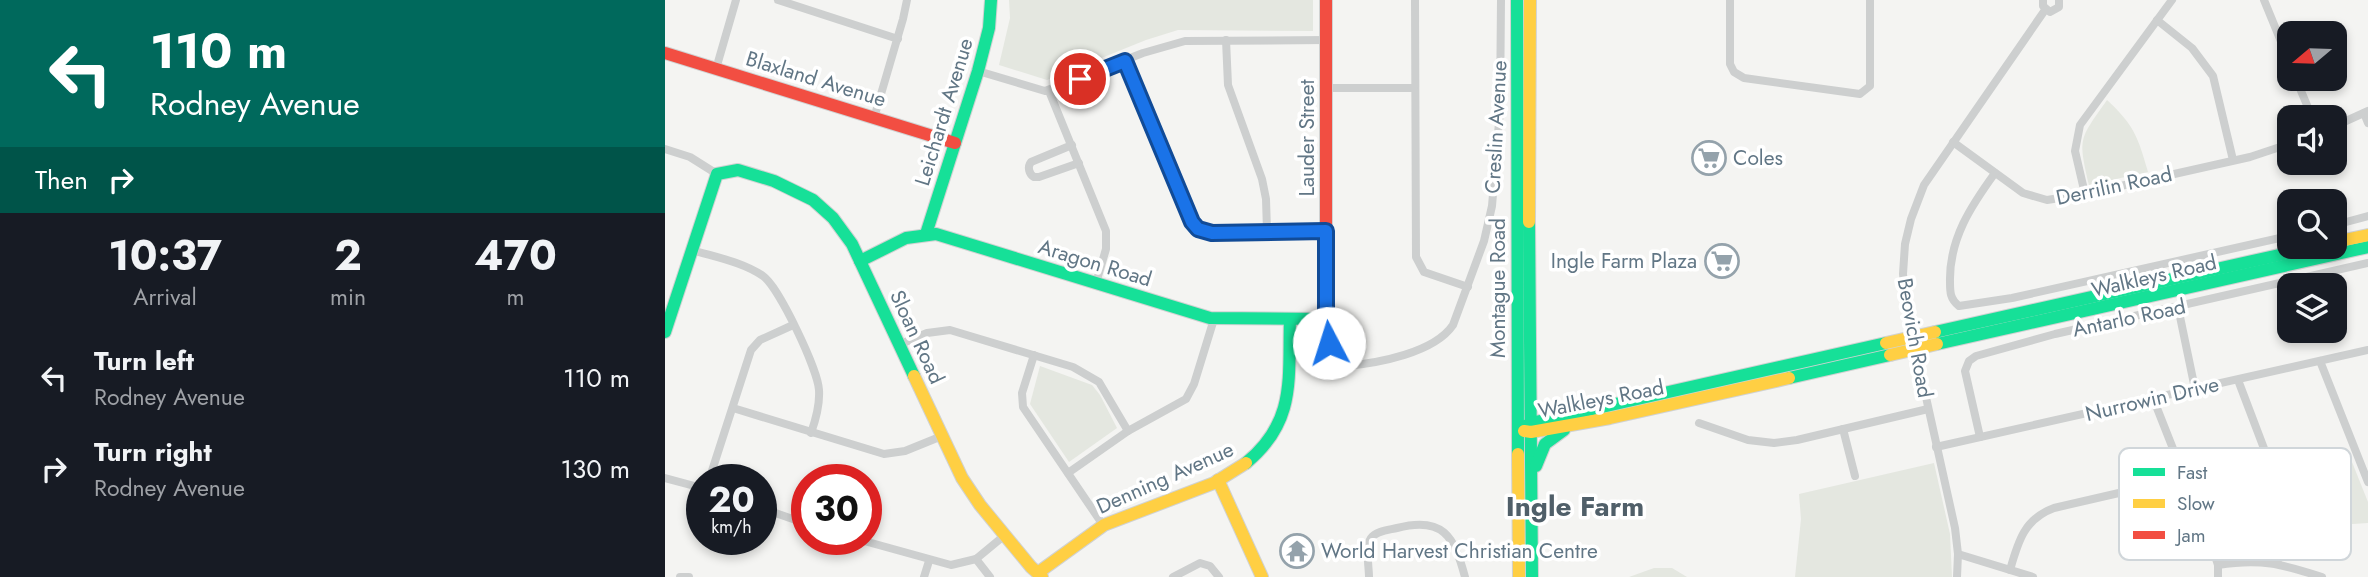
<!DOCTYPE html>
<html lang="en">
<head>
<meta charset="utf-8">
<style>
  body { margin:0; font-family:Jost,sans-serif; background:#20242c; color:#f1f3f6; height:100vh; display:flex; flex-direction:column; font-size:26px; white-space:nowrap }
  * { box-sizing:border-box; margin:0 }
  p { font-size:23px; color:#9ea1a6 }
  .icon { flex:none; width:38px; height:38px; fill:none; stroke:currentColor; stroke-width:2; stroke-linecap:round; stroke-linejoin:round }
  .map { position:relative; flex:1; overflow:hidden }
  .panel { display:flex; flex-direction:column; background:#171b24; width:665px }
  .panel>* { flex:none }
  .guide { background:#00695c; color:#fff; overflow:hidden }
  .needle { width:46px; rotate:251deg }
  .fabs { position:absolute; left:1612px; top:21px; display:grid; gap:14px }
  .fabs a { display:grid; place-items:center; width:70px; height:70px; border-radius:14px; background:#171b24; box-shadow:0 4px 10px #0003; font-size:35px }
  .speed { position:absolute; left:21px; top:464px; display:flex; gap:14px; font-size:35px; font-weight:700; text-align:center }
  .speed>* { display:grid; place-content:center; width:91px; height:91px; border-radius:50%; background:#171b24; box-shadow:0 4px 10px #0003; line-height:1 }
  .speed small { font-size:18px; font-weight:400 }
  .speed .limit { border:10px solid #d22; background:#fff; color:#111 }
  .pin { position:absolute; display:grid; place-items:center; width:60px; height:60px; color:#fff; margin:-30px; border:4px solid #fff; border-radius:50%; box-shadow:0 2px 7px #0007 }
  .me { position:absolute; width:77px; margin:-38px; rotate:355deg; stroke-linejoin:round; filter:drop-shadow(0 0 5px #0008) }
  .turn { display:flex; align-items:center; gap:24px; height:147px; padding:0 35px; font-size:32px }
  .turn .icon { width:91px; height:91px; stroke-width:2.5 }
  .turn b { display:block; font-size:49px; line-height:60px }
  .then { display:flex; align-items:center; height:66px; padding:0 35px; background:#0003; gap:14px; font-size:26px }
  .eta { display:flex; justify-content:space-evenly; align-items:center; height:119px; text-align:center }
  .eta b { font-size:42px; font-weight:700; line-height:49px }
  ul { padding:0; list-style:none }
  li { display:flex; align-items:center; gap:21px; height:91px; padding:0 35px }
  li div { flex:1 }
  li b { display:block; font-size:26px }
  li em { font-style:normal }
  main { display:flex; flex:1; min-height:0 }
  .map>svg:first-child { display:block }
  .green { fill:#e4e7e0 }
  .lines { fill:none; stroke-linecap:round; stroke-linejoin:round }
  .fast-casing { stroke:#d0d2d2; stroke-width:14 }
  .slow-casing { stroke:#d0d2d2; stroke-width:14 }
  .jam-casing { stroke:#d0d2d2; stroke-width:14 }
  .street { stroke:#cdcfcf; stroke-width:8 }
  .fast { stroke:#16e098; stroke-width:12 }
  .slow { stroke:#ffcf43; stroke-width:12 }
  .jam { stroke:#f24e42; stroke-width:12 }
  .slow-bridge-casing { stroke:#d0d2d2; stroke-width:14; stroke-linecap:butt }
  .slow-bridge { stroke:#ffcf43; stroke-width:12 }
  .route-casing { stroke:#114b97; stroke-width:18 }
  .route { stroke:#1a73e8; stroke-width:12 }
  .labels { text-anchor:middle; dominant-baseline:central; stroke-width:7; stroke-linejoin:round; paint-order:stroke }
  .street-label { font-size:21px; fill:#617685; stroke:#fff }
  .poi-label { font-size:21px; fill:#617685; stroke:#fff; text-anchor:start }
  .district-label { font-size:28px; font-weight:bold; fill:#505f69; stroke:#fff }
  .key { fill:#fff; stroke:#d0d6da; stroke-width:2 }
  .key-label { font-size:19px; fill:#617685 }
</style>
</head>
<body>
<main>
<section class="panel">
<div class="guide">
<div class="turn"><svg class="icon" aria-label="left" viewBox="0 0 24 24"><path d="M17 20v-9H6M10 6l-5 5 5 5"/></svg><div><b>110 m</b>Rodney Avenue</div></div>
<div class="then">Then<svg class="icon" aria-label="right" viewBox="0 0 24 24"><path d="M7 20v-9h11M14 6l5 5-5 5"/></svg></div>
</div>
<div class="eta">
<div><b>10:37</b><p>Arrival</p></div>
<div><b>2</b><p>min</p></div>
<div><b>470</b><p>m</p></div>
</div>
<ul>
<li><svg class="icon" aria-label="left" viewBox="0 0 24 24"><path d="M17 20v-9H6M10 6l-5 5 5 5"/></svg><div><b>Turn left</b><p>Rodney Avenue</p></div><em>110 m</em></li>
<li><svg class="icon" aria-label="right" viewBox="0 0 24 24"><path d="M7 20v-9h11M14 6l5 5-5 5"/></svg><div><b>Turn right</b><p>Rodney Avenue</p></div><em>130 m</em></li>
</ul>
</section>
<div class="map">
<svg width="1703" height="577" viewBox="0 0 1703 577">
  <rect width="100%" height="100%" fill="#f4f4f2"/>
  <g class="green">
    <polygon points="344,0 648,0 648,31 513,30 481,40 382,80 334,65 345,18"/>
    <path d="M1442,100c27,25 31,37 41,72l-59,13c-11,-48 -10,-45 18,-85z"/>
    <polygon points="375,366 427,385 435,395 452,428 404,462 365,404"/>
    <polygon points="1683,452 1703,502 1703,523 1627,528 1623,495 1616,478"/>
    <polygon points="1269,463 1285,534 1287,577 1130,577 1136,519 1134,494"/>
    <polygon points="989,568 1007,568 1022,577 964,577"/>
  </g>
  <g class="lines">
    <g class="fast-casing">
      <g id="fast">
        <polyline points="852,0 853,454"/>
        <polyline points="864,222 867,577"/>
        <polyline points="261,234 313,71 324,28 326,0"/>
        <polyline points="195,261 241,238 271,234 545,318 661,319 661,306"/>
        <polyline points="0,332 52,174 73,170 109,181 148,200 168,218 187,244 249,376"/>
        <polyline points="1270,332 1650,247"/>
        <polyline points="1272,344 1703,247"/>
        <polyline points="1124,378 1225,355"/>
        <polyline points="859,427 866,423 1221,343"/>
        <path d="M581,463c51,-42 42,-85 44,-144"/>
        <polyline points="871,466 880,444 899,430"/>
      </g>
    </g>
    <g class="slow-casing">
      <g id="slow">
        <polyline points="864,222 865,0"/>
        <polyline points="1670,242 1703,235"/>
        <polyline points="249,376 297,478 315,505 366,567 377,577"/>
        <polyline points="859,431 866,432 945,418 1124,378"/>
        <polyline points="853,454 854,577"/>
        <polyline points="553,480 597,577"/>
        <polyline points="374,572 439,525 549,483 581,463"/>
      </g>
    </g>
    <g class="jam-casing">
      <g id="jam">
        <polyline points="661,0 661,306"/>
        <polyline points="0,53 290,143"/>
      </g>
    </g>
    <g class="street">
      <polyline points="113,0 233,39"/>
      <polyline points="750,0 751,257 759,272 803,287"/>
      <polyline points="1065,0 1065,64 1069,72 1079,78 1195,94 1205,86 1205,0"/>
      <polyline points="1378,0 1378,6 1385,12 1394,7 1394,0"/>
      <polyline points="1599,0 1624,61"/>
      <polyline points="1492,20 1527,48 1548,76 1568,160"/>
      <polyline points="561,40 563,85 597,179 601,199 602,231"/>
      <polyline points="460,61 527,222 533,229 547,233 661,231"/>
      <polyline points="51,69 71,0"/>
      <polyline points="313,71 380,91 478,53 520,41 661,40"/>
      <polyline points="1631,79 1647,117"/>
      <polyline points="661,88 749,88"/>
      <polyline points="384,91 441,231 441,249 431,283"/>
      <polyline points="1699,113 1703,123"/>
      <polyline points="209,118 238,19 242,0"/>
      <polyline points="1670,126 1703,111"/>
      <polyline points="1288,142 1358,193 1382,200 1420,194 1585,157 1624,144"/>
      <path d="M407,145l-41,17c-4,5 -2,12 3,15h5l40,-14"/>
      <polyline points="0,149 25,157 52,174"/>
      <path d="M1330,173c-24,33 -46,66 -45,109 0,10 0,17 9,24l53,-8 277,-62"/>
      <polyline points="1420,194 1410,151 1415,125 1507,0"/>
      <polyline points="1670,225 1703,216"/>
      <path d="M27,250c23,7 51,12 71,26 16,11 55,94 56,114 1,15 -3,29 -8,43"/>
      <polyline points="1513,307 1530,389"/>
      <path d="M661,319c1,17 1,41 20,47 32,-3 88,-13 107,-41l31,-84 8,-35 8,-96 1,-110"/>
      <polyline points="233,345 262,333 285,330 408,367 434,382 463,431"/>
      <polyline points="369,355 357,393 358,407 438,525"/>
      <polyline points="1655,361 1703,482"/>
      <polyline points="1573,380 1622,509 1621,535 1612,563"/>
      <polyline points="1488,398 1548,550 1553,565 1553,577"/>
      <polyline points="68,408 219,454 240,451 277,436"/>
      <polyline points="1034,423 1083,440 1109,443 1132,440 1263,409"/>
      <polyline points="1178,429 1190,476"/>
      <polyline points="1315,437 1300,371 1304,361 1311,356 1390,334 1703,263"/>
      <polyline points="1271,447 1703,350"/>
      <polyline points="403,473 463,431 521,399 529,384 549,319"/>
      <polyline points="0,478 37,488"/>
      <polyline points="44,480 86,350 95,340 128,325"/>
      <polyline points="96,508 142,524"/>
      <polyline points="192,539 286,565 311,559 340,535"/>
      <polyline points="1293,554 1368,577"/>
      <polyline points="311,559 325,577"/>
      <path d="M1553,565c43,-7 63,-1 104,12"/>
      <path d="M1345,570c8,-28 14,-51 44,-62l130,-30"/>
      <polyline points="15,577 24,577"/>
      <polyline points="259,577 264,561"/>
      <polyline points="508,577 535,563 545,566 554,577"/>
      <path d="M704,577c0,-10 -4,-30 2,-39 5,-7 18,-8 26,-10 46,-12 57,8 68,49"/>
      <polyline points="1292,577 1293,554 1290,528 1241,307 1238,274 1240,244 1246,219 1259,185 1380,10"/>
    </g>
    <use href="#fast" class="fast"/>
    <use href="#slow" class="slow"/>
    <use href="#jam" class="jam"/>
    <g class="slow-bridge-casing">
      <g id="slow-bridge">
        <polyline points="1221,343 1270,332"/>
        <polyline points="1225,355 1272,344"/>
      </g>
    </g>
    <use href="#slow-bridge" class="slow-bridge"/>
  </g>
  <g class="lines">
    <g class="route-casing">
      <polyline id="route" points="415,79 460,61 527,222 533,229 547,233 661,231 661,319 664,343"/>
    </g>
    <use href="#route" class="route"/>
  </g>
  <defs>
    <g id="supermarket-ring" transform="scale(1.75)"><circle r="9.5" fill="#fff" stroke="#94a2ab" stroke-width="1.5"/><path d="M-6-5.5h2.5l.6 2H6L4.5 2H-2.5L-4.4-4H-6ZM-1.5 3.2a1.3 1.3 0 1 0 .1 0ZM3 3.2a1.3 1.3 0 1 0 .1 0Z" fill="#94a2ab"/></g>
    <g id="temple-ring" transform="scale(1.75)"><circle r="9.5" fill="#fff" stroke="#94a2ab" stroke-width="1.5"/><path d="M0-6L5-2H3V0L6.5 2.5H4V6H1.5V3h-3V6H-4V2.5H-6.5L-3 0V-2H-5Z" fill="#94a2ab"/></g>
  </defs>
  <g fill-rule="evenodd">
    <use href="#supermarket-ring" x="1044" y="158"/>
    <use href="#supermarket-ring" x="1057" y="261"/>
    <use href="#temple-ring" x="632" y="551"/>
  </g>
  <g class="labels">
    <g class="street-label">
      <text transform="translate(151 79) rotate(17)">Blaxland Avenue</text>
      <text transform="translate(279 112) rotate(-73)">Leichardt Avenue</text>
      <text transform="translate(831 127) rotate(-87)">Creslin Avenue</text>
      <text transform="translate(642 138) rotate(-90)">Lauder Street</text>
      <text transform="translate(1449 186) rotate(-12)">Derrilin Road</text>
      <text transform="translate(430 263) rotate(17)">Aragon Road</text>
      <text transform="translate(1489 276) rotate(-13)">Walkleys Road</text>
      <text transform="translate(833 288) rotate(-90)">Montague Road</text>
      <text transform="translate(1464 318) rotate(-12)">Antarlo Road</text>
      <text transform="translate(252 337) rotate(65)">Sloan Road</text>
      <text transform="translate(1250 338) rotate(80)">Beovich Road</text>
      <text transform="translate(936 399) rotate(-11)">Walkleys Road</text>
      <text transform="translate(1487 399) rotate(-13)">Nurrowin Drive</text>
      <text transform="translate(500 478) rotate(-24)">Denning Avenue</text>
    </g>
    <g class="poi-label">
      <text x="1068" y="158">Coles</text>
      <text x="1032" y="261" text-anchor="end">Ingle Farm Plaza</text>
      <text x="656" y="551">World Harvest Christian Centre</text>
    </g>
    <g class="district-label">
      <text x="910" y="506">Ingle Farm</text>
    </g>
  </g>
  <rect x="1454" y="448" width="232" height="112" rx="10" class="key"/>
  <rect x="1468" y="468" width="32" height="8" fill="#16e098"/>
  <rect x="1468" y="499" width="32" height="9" fill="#ffcf43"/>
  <rect x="1468" y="531" width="32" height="8" fill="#f24e42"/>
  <g class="key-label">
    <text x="1512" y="479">Fast</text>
    <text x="1512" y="510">Slow</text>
    <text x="1512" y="542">Jam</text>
  </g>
</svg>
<div class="fabs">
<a><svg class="needle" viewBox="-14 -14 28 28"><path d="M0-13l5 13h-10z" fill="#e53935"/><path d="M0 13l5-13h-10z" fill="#9ea1a6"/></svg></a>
<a><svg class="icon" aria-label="sound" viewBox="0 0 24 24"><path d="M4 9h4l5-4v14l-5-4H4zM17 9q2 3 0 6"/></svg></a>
<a><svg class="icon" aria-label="search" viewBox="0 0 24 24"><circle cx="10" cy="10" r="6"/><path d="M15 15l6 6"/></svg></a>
<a><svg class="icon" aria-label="layers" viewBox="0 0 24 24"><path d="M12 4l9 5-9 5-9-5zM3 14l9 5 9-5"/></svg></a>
</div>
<div class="speed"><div>20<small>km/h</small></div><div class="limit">30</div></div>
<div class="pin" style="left:415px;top:79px;background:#d93025"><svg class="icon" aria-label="arrive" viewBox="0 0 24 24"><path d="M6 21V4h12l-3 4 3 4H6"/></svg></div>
<svg class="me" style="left:664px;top:343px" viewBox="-20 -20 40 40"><circle r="19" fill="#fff"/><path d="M0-13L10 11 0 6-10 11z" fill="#1a73e8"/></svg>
</div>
</main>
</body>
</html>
